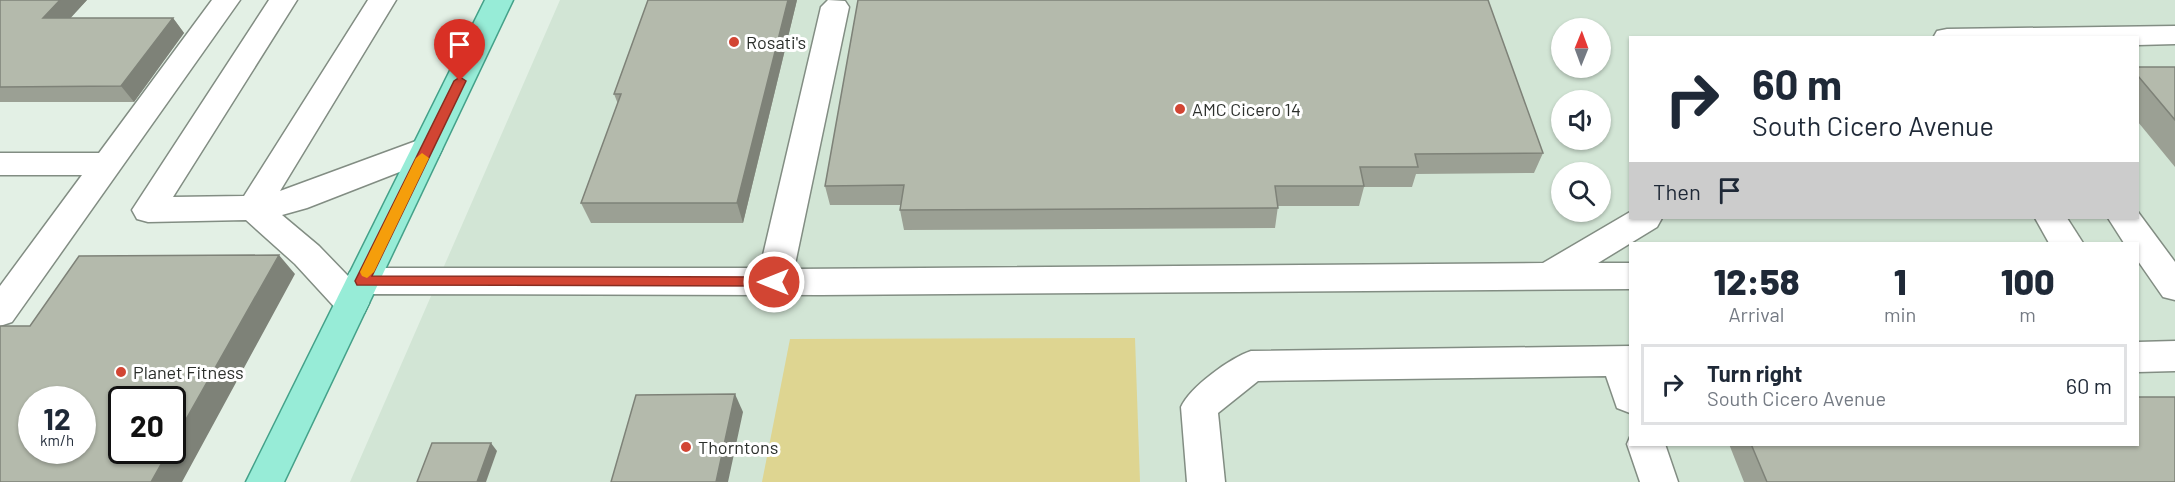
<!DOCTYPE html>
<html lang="en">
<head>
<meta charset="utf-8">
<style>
  body { margin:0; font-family:Barlow,sans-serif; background:#f6f6f7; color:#1f2937; height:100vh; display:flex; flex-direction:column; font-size:22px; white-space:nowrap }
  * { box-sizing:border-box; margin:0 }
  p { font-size:20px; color:#747a83 }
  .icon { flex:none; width:33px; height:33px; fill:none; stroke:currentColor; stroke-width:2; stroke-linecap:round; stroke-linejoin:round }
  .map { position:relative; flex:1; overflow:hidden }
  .details { position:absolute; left:1629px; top:242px; width:510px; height:204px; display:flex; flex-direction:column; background:#fff; border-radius:0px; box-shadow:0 2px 4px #0004 }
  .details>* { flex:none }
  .top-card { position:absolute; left:1629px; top:36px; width:510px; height:183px; border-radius:0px; box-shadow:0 2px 4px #0004; background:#fff; color:#1f2937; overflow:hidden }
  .needle { width:39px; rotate:1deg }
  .fabs { position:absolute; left:1551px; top:18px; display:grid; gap:12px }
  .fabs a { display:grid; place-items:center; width:60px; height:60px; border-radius:50%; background:#fff; box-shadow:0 2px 4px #0004; font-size:30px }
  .speed { position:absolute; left:18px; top:386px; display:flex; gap:12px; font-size:30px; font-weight:700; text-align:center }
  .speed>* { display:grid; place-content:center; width:78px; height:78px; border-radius:50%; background:#fff; box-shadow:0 2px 4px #0004; line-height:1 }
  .speed small { font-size:15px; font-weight:400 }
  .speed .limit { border:3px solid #111; border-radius:9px; background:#fff; color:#111 }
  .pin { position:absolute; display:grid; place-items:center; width:51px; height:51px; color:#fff; margin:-62px -26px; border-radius:50% 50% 50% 0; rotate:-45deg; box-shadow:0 0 6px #0007 }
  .pin .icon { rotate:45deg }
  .me { position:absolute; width:66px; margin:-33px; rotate:270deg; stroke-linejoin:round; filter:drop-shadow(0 0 4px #0008) }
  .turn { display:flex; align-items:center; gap:21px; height:126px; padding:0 24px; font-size:27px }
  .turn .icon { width:78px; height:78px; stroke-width:2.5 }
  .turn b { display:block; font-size:42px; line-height:51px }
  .then { display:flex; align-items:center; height:57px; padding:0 24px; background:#0003; gap:12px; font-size:22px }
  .eta { display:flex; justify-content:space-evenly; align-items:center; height:102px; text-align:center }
  .eta b { font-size:36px; font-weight:800; line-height:42px }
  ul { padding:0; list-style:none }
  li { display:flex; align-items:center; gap:18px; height:81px; margin:0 12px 9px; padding:0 12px; border:3px solid #e0e1e3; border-radius:0px }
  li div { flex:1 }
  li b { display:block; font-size:22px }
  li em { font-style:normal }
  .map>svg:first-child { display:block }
  .built { fill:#d2e5d5; fill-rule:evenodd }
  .green { fill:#ded591 }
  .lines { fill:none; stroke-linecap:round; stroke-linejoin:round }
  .minor-casing { stroke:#828d83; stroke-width:3 }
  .major-casing { stroke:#44a189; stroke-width:3 }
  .minor { fill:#fff; fill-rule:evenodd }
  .major { fill:#97ecd7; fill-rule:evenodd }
  .wall { fill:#9ba094 }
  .shaded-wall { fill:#7e8278 }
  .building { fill:#b4baac; stroke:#7e8278; stroke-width:1.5; fill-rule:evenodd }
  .route { fill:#d24533; stroke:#882d21; stroke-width:1.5 }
  .slow { fill:#f59e0b }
  .poi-dot { fill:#d24533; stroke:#fff; stroke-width:2 }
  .labels { text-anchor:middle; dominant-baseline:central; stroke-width:6; stroke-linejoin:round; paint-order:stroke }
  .poi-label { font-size:18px; fill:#2b2f2b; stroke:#fff; text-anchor:start }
</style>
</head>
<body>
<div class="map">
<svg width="2175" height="482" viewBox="0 0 2175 482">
  <rect width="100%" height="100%" fill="#e3f0e5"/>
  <path class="built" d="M560,0h1615v482h-1825zM1562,28h38v40h-38zM1630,38h508v180h-508zM1562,100h38v40h-38zM1562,172h38v40h-38zM1630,243h508v201h-508z"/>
  <polygon class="green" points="1135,338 1140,482 762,482 790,339"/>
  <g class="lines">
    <g class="minor-casing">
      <g id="minor">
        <polygon points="212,0 240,0 12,322 0,326 0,286 82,175 0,175 0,153 99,153"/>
        <polygon points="269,0 297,0 173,197 244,196 368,0 396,0 280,191 416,141 427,138 438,141 442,149 438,157 307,208 282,215 319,246 348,276 350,272 362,268 760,268 821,7 828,0 845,1 849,7 794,269 1543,263 1630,212 1630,218 1662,218 1657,227 1598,263 1630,263 1630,289 820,295 365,294 369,303 364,313 352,317 340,313 295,264 246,220 148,222 137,219 132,210"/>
        <polygon points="2175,26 2175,44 2138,45 2138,38 1933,38 1937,31 1947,29"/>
        <polygon points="2138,212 2175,262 2175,300 2163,297 2138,261 2138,243 2124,243 2108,218 2138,218"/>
        <polygon points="2035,218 2067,218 2083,243 2049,243"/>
        <polygon points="2175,341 2175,371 2138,372 2138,342"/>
        <path d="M1630,346v67l-13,-5 -11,-32 -348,5 -40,32 7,69h-38l-6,-75c9,-20 49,-49 70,-56z"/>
        <polygon points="1630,437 1630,444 1665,444 1678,482 1640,482 1627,444"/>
      </g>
    </g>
    <g class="major-casing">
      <polygon id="major" points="485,0 513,0 284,482 246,482"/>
    </g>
    <use href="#minor" class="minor"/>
    <use href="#major" class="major"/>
  </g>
  <g class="wall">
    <polygon points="0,0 87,0 70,18 173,18 184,33 134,102 0,102"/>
    <polygon points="797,0 743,223 591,223 581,203 618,104 614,94"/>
    <polygon points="858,0 1543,153 1534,173 1416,174 1412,187 1364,187 1359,206 1278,206 1275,228 904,230 900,210 901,205 830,205 825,186"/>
    <polygon points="2138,67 2175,67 2175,167 2138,122"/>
    <polygon points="1729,444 2138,444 2175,482 1744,482"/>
  </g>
  <g class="shaded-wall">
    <polygon points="60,0 87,0 56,34 43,18"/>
    <polygon points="788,0 797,0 743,223 737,203"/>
    <polygon points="173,18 184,33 134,102 121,86"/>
    <polygon points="279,255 295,274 182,482 151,482 169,450 172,450 172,444"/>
    <polygon points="735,394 743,412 728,482 716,482"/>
    <polygon points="491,443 497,451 486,482 477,482"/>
  </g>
  <g class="building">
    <polygon points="0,0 60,0 43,18 173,18 121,86 0,87"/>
    <polygon points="648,0 788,0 737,203 581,203 621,94 614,94"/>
    <polygon points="858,0 1488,0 1543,153 1415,154 1418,167 1360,167 1364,186 1275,186 1278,208 900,210 904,185 825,186"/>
    <polygon points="2138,67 2175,67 2175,120 2138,76"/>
    <path d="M279,255l-107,189v-45h-50v51h47l-18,32h-151v-156h30l49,-70zM32,399h50v51h-50z"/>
    <polygon points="735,394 716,482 611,482 636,395"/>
    <polygon points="2138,397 2175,397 2175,482 1767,482 1751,444 2138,444"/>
    <polygon points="432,443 491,443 477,482 417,482"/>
  </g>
  <polygon class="route" points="460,77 466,81 372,276 774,277 779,278 779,286 357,285 355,281 454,81"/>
  <polygon class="slow" points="422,153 429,158 374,272 367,278 362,276 360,272 416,158"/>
  <g class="poi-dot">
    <circle cx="734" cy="42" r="6"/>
    <circle cx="1180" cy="109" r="6"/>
    <circle cx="121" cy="372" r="6"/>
    <circle cx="686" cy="447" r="6"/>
  </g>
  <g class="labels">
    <g class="poi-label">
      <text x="746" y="42">Rosati's</text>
      <text x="1192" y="109">AMC Cicero 14</text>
      <text x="133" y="372">Planet Fitness</text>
      <text x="698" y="447">Thorntons</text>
    </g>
  </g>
</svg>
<div class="fabs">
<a><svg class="needle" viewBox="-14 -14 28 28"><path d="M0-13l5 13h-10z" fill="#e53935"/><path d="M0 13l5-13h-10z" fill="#747a83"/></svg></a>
<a><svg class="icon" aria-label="sound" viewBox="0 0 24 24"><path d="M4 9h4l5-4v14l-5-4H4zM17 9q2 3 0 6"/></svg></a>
<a><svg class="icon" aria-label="search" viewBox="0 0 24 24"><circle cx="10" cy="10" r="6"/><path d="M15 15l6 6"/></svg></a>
</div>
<div class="speed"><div>12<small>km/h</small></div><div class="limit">20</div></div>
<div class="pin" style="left:460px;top:81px;background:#d93025"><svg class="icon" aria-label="arrive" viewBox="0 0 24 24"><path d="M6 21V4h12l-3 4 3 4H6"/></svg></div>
<svg class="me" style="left:774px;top:282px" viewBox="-20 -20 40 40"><circle r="17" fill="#d24533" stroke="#fff" stroke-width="3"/><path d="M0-11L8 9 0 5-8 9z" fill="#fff"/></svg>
<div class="top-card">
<div class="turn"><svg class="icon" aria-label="right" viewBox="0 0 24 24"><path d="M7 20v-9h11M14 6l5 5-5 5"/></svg><div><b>60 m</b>South Cicero Avenue</div></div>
<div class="then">Then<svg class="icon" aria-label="arrive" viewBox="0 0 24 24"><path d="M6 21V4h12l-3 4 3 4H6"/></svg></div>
</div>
<section class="details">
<div class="eta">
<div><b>12:58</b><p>Arrival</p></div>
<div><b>1</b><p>min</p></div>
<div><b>100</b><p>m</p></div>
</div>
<ul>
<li><svg class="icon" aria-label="right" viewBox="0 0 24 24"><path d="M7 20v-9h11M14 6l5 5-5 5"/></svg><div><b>Turn right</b><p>South Cicero Avenue</p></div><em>60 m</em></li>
</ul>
</section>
</div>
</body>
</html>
